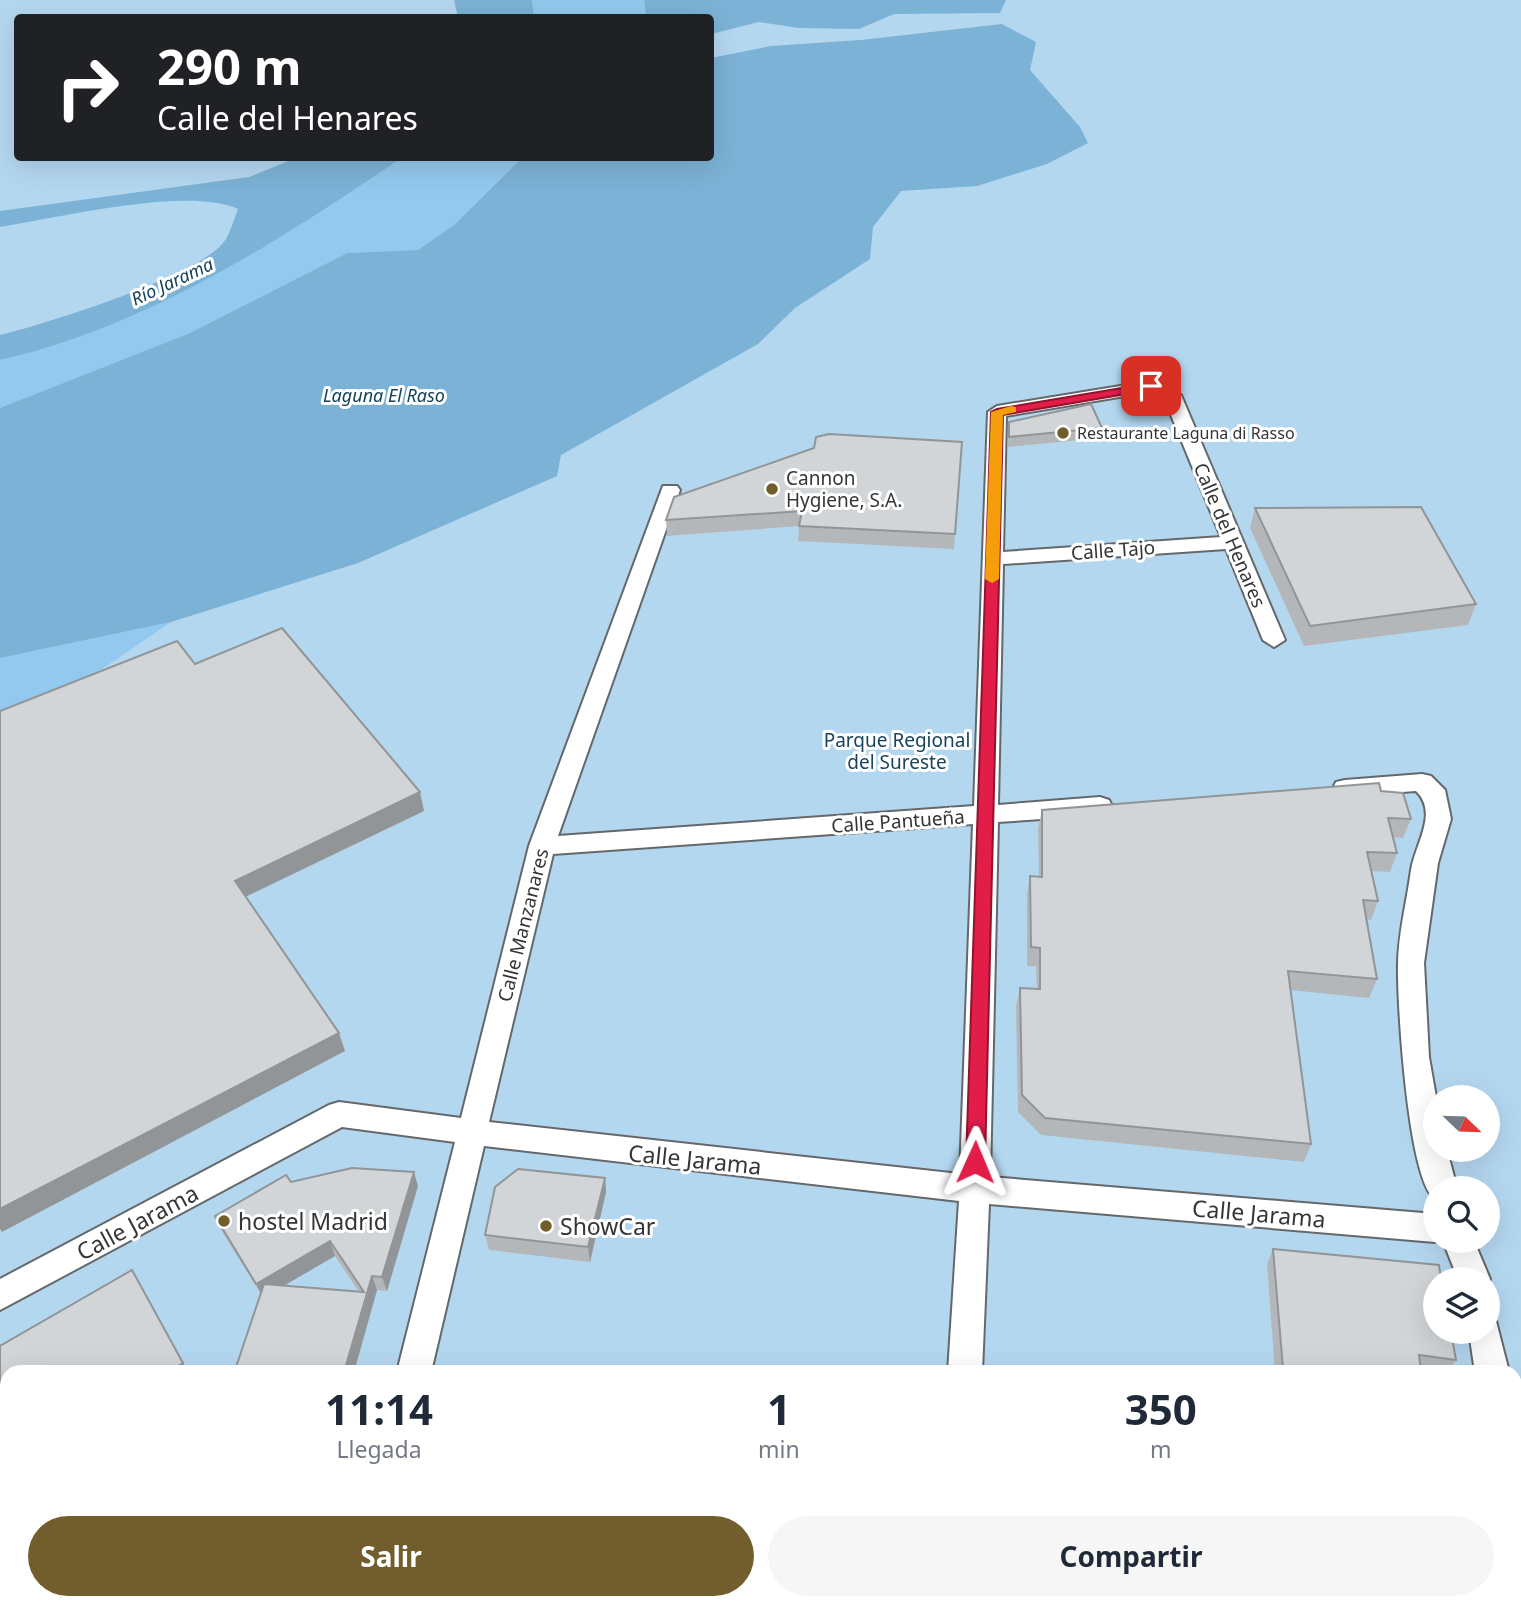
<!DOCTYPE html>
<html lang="es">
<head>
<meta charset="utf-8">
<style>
  body { margin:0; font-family:"Noto Sans",sans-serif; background:#f6f6f7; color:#1f2937; height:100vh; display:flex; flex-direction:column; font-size:26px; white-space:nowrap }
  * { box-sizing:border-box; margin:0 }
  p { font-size:23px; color:#747a83 }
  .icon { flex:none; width:38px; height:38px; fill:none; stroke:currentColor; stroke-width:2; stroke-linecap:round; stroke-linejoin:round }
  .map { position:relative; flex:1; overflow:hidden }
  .sheet { position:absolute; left:0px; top:1365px; width:1522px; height:245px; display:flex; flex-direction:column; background:#fff; border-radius:21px 21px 0 0; box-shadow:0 7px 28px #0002 }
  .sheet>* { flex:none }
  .banner { position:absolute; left:14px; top:14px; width:700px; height:147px; border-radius:7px; box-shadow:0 7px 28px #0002; background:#202124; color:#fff; overflow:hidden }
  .needle { width:46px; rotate:113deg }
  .controls { position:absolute; left:1423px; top:1085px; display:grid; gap:14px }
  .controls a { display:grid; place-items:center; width:77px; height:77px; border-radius:50%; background:#fff; box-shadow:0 7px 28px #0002; font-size:35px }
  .pin { position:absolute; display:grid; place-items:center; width:60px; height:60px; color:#fff; margin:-30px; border-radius:14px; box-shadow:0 4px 10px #0006 }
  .me { position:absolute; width:77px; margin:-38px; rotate:1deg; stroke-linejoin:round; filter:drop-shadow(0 0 5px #0008) }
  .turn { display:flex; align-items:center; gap:24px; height:147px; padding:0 28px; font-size:32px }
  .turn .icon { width:91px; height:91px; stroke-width:2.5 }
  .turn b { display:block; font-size:49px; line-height:60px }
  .eta { display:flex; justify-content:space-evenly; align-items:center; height:119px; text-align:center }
  .eta b { font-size:42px; font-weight:700; line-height:49px }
  .action { display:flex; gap:14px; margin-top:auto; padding:14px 28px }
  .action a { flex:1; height:80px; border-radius:42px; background:#725e2d; color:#fff; font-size:28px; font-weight:700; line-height:80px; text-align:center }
  .action a+a { background:#f6f6f7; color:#1f2937 }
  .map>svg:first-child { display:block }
  .green { fill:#b4d7f0; fill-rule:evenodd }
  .forest { fill:#93c9ee }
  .water { fill:#7cb2d6 }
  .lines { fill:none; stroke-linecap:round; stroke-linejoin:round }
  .street-casing { stroke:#64686a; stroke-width:4 }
  .street { fill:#fff; fill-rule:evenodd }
  .wall { fill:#b4b7ba; fill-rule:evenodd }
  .shaded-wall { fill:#929597 }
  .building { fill:#d1d5d8; stroke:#929597; stroke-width:2 }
  .route { fill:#e11d48; stroke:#92132f; stroke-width:2 }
  .slow { fill:#f59e0b }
  .poi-dot { fill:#725e2d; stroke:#fff; stroke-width:2.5 }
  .labels { text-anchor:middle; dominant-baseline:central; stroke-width:6; stroke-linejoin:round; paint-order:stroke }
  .far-poi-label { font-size:16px; fill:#343536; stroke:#fff; text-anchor:start }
  .far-water-label { font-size:18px; font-style:italic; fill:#16425b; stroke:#fff }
  .poi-label { font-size:19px; fill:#343536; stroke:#fff; text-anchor:start }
  .street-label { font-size:19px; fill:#343536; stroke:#fff }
  .park-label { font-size:19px; fill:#18435d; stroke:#fff }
  .near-street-label { font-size:23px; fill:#343536; stroke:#fff }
  .near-poi-label { font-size:23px; fill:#343536; stroke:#fff; text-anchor:start }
</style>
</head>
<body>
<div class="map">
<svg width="1521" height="1610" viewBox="0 0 1521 1610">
  <rect width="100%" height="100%" fill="#edf1f4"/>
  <path class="green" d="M0,0h1521v1610h-1521zM18,18h692v140h-692zM1435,1097h53v53h-53zM1435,1188h53v53h-53zM1435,1279h53v53h-53zM7,1372h1509v231h-1509z"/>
  <g class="forest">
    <polygon points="532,0 644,0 646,17 534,17"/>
    <path d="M401,158h121l-68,67 -36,25 -71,3 -157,80 -190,75v-48c148,-32 276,-123 401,-202z"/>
    <polygon points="171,622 86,680 0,713 0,658"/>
  </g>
  <g class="water">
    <polygon points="454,0 532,0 534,17 458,17"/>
    <polygon points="644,0 1006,0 1000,13 894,14 859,29 799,28 759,22 711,34 710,18 646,17"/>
    <polygon points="1002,24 1036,42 1030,70 1080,127 1088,143 1047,164 977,186 901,191 873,227 870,259 795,308 758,344 561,455 557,476 358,563 171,622 0,658 0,408 190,333 347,253 418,250 454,225 522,158 710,158 711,58 771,46 861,40"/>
    <path d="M296,158h105c-118,81 -259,171 -401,202v-25c46,-11 195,-58 223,-92 7,-8 11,-24 15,-34 -51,-23 -179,9 -238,18v-16l249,-34z"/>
  </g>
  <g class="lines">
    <g class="street-casing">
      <g id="street">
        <path d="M1151,381l30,14 104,245 -11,7 -11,-7 -37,-91 -223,15 -5,241 102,-8 9,3 3,6 -3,6 -9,3 -102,7 -8,355 445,37v27h3l-3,1 -446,-38 -7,168h-34l11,-171 -475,-55 -53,226h-34l58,-230 -113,-15 -342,183v-31l329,-174 10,-3 122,16 68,-272 134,-360h14l3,4 -122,346 416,-30 14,-394 9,-6zM1149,392l15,6 57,139 -218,15 3,-136zM973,824l-13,350 -471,-52 64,-268z"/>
        <path d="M1422,774l9,2 14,14 6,29 -13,44 -14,100 5,94 7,40 -1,53h12l10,38h-22v11c-27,-17 -38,-198 -37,-234 0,-31 9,-64 13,-95 4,-26 28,-57 5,-79l-71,5 -9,-2 -3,-6 3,-6 9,-2z"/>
        <polygon points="1443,1241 1474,1241 1490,1279 1488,1284 1488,1279 1458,1279"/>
        <polygon points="1488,1318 1496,1321 1509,1372 1475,1372 1469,1332 1488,1332"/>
        <polygon points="1516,1588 1521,1590 1521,1610 1490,1610 1490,1603 1516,1603"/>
        <polygon points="339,1603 375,1603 373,1610 337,1610"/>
        <polygon points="936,1603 972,1603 971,1610 935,1610"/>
      </g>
    </g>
    <use href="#street" class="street"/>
  </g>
  <g class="wall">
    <polygon points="1009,422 1102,428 1101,438 1008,447"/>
    <polygon points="814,448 955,534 954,549 798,541 799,526 667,536 666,520"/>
    <polygon points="1255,508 1476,604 1468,625 1304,646 1250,528"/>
    <polygon points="1381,791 1411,819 1403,838 1393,837 1397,853 1390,872 1372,871 1378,901 1371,920 1366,919 1377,979 1369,998 1290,990 1311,1144 1304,1162 1041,1135 1018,1112 1016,1006 1020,988 1037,989 1036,966 1027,966 1027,894 1030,876 1039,877 1038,829 1042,810"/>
    <polygon points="605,1178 606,1192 590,1262 489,1250 485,1235"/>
    <path d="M291,1182l127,4 -31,105 -10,-1 -23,82h-115l-3,-5 25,-73 -40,-64 -6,-14zM335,1256l24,36 -75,-7z"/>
    <polygon points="1273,1249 1456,1360 1448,1372 1421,1370 1422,1372 1275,1372 1267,1264"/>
    <polygon points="1305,1603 1465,1603 1466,1610 1306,1610"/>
  </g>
  <g class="shaded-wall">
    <polygon points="420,792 424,811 241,899 235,881"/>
    <polygon points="339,1033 345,1051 2,1232 0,1229 0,1209"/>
    <polygon points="414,1172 418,1186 387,1291 382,1277"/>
    <polygon points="605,1178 606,1192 590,1262 588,1247"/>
    <polygon points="330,1241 335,1256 263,1298 256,1284"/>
    <polygon points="132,1270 188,1372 168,1372"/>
    <polygon points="372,1276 377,1290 354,1372 344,1372"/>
    <polygon points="629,1603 634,1603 633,1610 628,1610"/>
  </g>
  <g class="building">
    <polygon points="1091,404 1102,428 1009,437 1009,422"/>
    <polygon points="829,434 962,442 955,534 799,526 802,511 666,520 674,497 814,448 816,437"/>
    <polygon points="1421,507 1476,604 1310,626 1255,508"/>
    <polygon points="282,628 420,792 235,881 339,1033 0,1209 0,711 177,641 195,664"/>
    <polygon points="1379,783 1381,791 1403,793 1411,819 1388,818 1397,853 1367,852 1378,901 1363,900 1377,979 1288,971 1311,1144 1045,1118 1022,1095 1020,988 1040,989 1040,948 1031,947 1030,876 1042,877 1042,810"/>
    <polygon points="352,1168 414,1172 382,1277 372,1276 344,1372 292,1372 236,1367 264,1284 364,1292 330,1241 256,1284 215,1216 286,1175 291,1182"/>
    <polygon points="518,1169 605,1178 588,1247 485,1235 495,1187"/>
    <polygon points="1273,1249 1439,1265 1441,1279 1435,1279 1435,1332 1451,1332 1456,1360 1419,1355 1421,1372 1278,1372 1278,1367 1283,1368"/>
    <polygon points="132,1270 183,1363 168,1372 7,1372 6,1472 0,1458 0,1346"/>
    <polygon points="379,1603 629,1603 628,1610 378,1610"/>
    <polygon points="1314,1603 1465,1603 1466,1610 1325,1610 1315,1609"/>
  </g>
  <polygon class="route" points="1151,383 1157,386 1155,389 1003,415 985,1162 982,1168 975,1171 968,1168 966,1162 991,412 997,409"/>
  <polygon class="slow" points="1011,406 1016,407 1016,412 1003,415 999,579 992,583 985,579 991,412"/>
  <g class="poi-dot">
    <circle cx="1063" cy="433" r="7"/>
    <circle cx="772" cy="489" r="7"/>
    <circle cx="224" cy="1221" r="7"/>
    <circle cx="546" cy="1226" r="7"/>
  </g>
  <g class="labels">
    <g class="far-poi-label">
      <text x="1077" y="433">Restaurante Laguna di Rasso</text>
    </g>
    <g class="far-water-label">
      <text transform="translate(172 281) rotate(-25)">Río Jarama</text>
      <text x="384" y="395">Laguna El Raso</text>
    </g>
    <g class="poi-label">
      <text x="786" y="478">Cannon<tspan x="786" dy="22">Hygiene, S.A.</tspan></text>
    </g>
    <g class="street-label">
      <text transform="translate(1230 535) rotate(67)">Calle del Henares</text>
      <text transform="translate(1113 550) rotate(-4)">Calle Tajo</text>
      <text transform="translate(898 821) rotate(-4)">Calle Pantueña</text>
      <text transform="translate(523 925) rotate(-76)">Calle Manzanares</text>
    </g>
    <g class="park-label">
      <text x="897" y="740">Parque Regional<tspan x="897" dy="22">del Sureste</tspan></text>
    </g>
    <g class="near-street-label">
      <text transform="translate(695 1159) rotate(6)">Calle Jarama</text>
      <text transform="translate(1259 1213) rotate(5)">Calle Jarama</text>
      <text transform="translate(137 1222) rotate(-28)">Calle Jarama</text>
    </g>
    <g class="near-poi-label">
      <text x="238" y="1221">hostel Madrid</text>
      <text x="560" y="1226">ShowCar</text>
    </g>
  </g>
</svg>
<div class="controls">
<a><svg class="needle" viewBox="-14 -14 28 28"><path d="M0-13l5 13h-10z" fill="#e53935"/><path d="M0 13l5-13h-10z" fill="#747a83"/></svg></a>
<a><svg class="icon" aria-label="search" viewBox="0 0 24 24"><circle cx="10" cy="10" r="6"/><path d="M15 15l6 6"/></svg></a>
<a><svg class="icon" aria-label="layers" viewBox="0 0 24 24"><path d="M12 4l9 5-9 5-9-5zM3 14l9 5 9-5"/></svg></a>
</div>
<div class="pin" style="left:1151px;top:386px;background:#d93025"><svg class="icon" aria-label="arrive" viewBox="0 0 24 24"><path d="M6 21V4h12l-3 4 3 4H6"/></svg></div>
<svg class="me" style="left:975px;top:1162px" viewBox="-20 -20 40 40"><path d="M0-17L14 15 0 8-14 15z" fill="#e11d48" stroke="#fff" stroke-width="4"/></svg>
<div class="banner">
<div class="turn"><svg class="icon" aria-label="right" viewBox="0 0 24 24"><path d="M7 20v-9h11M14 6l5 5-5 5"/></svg><div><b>290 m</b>Calle del Henares</div></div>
</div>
<section class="sheet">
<div class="eta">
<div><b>11:14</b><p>Llegada</p></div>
<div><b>1</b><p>min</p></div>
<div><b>350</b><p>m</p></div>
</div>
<div class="action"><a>Salir</a><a>Compartir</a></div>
</section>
</div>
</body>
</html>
